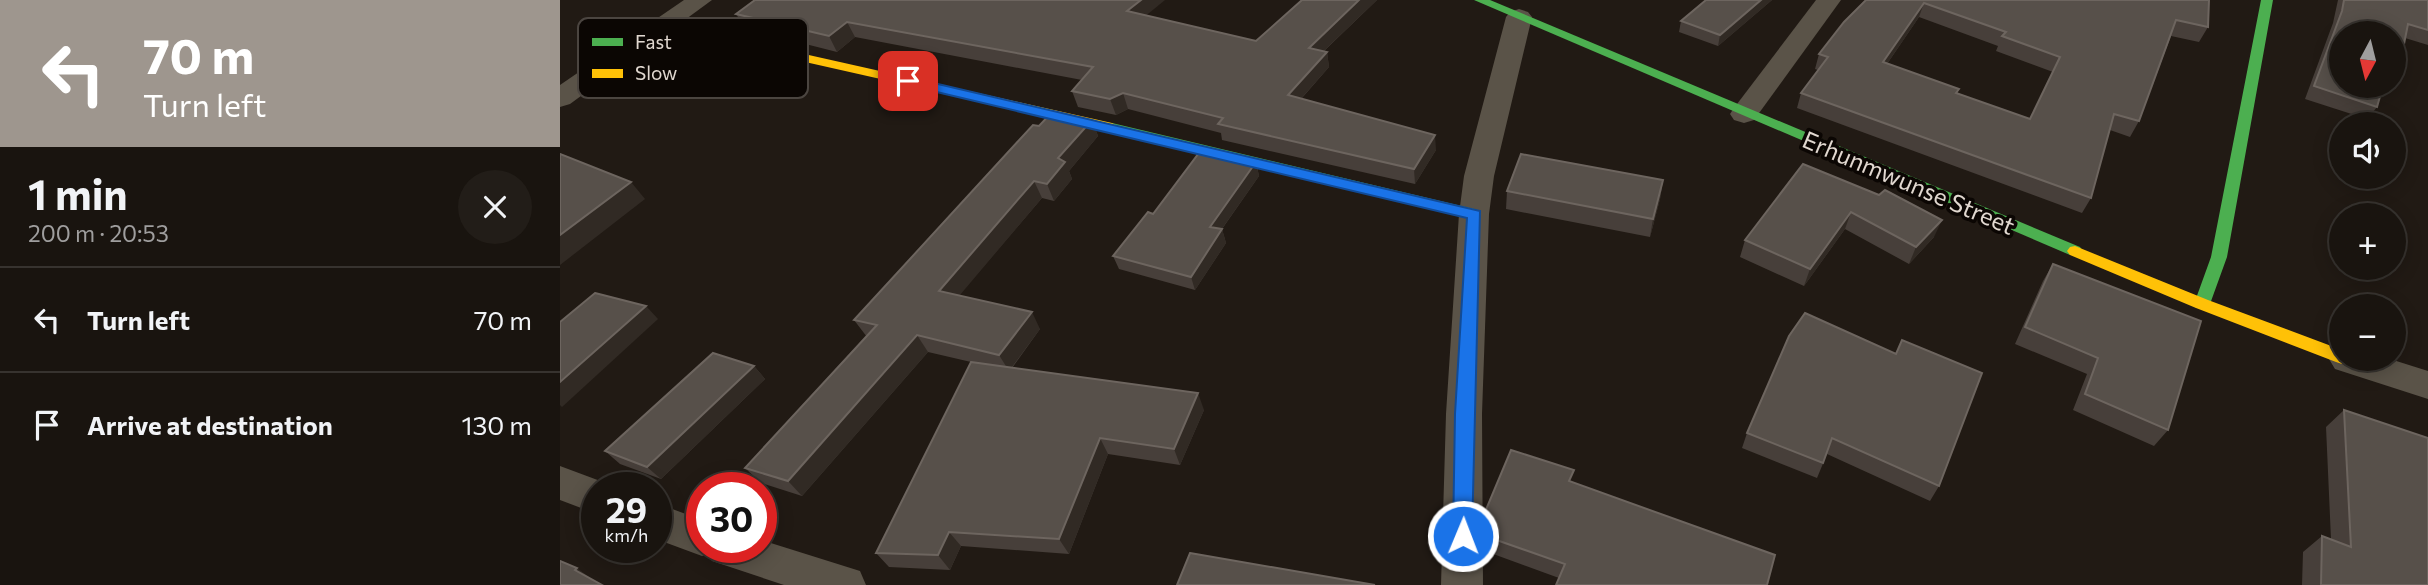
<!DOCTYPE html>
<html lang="en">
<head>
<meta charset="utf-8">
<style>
  body { margin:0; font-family:Commissioner,sans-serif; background:#221d18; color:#f1f3f6; height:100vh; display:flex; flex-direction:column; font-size:26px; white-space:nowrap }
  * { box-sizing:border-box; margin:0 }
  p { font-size:23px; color:#9f9e9e }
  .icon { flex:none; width:38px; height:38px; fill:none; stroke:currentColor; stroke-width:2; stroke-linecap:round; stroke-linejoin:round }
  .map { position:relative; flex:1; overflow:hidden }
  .panel { display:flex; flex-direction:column; background:#19140f; width:560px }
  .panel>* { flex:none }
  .banner { background:#9e968e; color:#fff; overflow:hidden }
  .needle { width:46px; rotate:187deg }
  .controls { position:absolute; left:1769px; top:21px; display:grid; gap:14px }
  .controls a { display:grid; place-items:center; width:77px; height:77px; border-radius:50%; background:#19140f; box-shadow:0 4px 18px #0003,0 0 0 2px #37332f; font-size:35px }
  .speed { position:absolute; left:21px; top:472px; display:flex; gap:14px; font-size:35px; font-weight:700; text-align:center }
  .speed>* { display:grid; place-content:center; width:91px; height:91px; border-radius:50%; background:#19140f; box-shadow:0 4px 18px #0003,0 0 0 2px #37332f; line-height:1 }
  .speed small { font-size:18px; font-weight:400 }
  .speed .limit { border:10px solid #d22; background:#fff; color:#111 }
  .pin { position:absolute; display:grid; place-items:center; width:60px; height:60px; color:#fff; margin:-30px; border-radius:14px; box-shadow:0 4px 10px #0006 }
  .me { position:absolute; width:77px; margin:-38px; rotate:1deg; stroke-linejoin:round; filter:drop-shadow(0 0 5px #0008) }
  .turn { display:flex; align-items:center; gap:24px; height:147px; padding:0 28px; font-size:32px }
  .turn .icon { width:91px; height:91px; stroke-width:2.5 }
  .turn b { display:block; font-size:49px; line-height:60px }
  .round { display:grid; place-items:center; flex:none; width:74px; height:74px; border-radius:37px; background:#221d18 }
  .summary { display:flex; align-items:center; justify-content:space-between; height:119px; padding:0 28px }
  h1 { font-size:42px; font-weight:700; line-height:52px }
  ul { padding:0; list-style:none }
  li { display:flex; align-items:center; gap:21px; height:105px; padding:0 28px; border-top:2px solid #37332f }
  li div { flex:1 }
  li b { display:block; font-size:26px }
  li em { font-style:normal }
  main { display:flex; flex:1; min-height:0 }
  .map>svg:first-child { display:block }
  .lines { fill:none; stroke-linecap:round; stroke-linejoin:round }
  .street { fill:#5a5348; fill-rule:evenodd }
  .fast { fill:#4caf50; fill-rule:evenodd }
  .slow { fill:#ffc107; fill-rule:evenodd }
  .wall { fill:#473f3a; fill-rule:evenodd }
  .shaded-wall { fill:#312a24 }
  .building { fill:#57504a; stroke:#6d655f; stroke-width:2; fill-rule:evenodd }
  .route { fill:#1a73e8; stroke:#114b97; stroke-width:2 }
  .labels { text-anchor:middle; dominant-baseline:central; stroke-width:7; stroke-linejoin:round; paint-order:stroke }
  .street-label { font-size:24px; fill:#e1d8d0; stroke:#0b0603 }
  .key { fill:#0b0603; stroke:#4b4540; stroke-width:2 }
  .key-label { font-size:19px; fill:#e1d8d0 }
</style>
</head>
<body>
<main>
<section class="panel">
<div class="banner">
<div class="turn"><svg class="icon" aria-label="left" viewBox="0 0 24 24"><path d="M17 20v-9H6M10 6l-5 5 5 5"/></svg><div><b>70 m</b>Turn left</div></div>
</div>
<div class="summary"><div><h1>1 min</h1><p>200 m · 20:53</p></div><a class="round"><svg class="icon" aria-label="close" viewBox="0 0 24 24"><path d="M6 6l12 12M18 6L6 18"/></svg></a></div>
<ul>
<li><svg class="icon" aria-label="left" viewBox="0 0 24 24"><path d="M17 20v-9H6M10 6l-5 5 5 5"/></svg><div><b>Turn left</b></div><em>70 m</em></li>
<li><svg class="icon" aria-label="arrive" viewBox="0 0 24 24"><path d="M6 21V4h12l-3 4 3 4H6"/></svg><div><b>Arrive at destination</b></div><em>130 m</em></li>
</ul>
</section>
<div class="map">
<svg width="1868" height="585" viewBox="0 0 1868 585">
  <rect width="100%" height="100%" fill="#211a14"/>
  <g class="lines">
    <g class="street">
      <polygon points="124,0 152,0 10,104 0,107 0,85"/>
      <polygon points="1256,0 1281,0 1194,120 1184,123 1174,120 1170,114 1174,108"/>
      <polygon points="959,9 968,12 972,17 934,176 929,214 922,414 923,585 881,585 886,414 899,214 904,176 946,17 950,12"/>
      <polygon points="1782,347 1782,359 1830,359 1868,371 1868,399 1775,369 1769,359 1775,349"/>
      <polygon points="0,466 51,485 52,488 37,488 37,514 0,500"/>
      <polygon points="96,503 142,520 142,548 201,548 201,540 300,571 306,585 224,585 152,561 148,554 142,556 96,539"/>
    </g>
    <g class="fast">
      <polygon points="914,0 930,0 1520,247 1523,251 1520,255 1510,255"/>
      <polygon points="1701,0 1713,0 1667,257 1650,304 1648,308 1636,308 1634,304 1651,257"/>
      <polygon points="552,123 914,209 921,214 914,219 547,130 545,127"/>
    </g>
    <g class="slow">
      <polygon points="102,22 552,123 559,127 552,131 98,29 98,23"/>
      <polygon points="1515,246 1648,300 1782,350 1782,359 1789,359 1782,364 1776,362 1636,308 1510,255 1507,251 1510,247"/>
    </g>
  </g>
  <g class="wall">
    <polygon points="742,0 817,0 764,51 767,52 769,67 742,98 876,150 855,184 662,140 661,133 568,109 556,115 518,107 512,91 522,80 295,37 277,52 186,29 176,14 586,15 696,41"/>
    <polygon points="1146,0 1212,0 1158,46 1119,32 1121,21"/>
    <path d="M1306,0h343l-1,27 -9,15 -28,-6 -32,85 -9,16 -20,-7 -19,68 -9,15 -285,-105 4,-15 17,-23 -3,-1 4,-15zM1359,17l79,29 -2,5 57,21 -23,47 -73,-26 2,-4 -72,-25z"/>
    <polygon points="1778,0 1868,0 1868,45 1845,38 1842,54 1834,64 1834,33 1817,107 1807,119 1745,99 1773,23"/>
    <polygon points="532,120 538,136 509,171 512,179 494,201 482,198 399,295 480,329 452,368 644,410 620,465 548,454 509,554 401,546 390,570 329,567 316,553 411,362 368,352 242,496 201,483 185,468 307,337 294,320 479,126"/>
    <polygon points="696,162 699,176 662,229 666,243 635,290 559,269 553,256 593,214"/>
    <polygon points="1103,180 1100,199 1090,237 946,209 947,191"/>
    <polygon points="1319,195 1374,237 1349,264 1285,229 1244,286 1180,257 1185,240"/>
    <polygon points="1493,264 1608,430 1594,446 1513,410 1527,374 1455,344 1483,281"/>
    <polygon points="1229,336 1379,486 1370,501 1267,454 1257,478 1182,448 1187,433"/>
    <polygon points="194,366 205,379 101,479 60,464 45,451"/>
    <polygon points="1784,410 1868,585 1742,585 1743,552 1762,536 1771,539 1766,427"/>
    <polygon points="1012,482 1215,555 999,578 925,551 925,512"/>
  </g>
  <g class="shaded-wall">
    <polygon points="581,0 605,0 572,27 567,11"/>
    <polygon points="799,0 817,0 751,63 749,48"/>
    <polygon points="1201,0 1212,0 1158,46 1160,35"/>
    <polygon points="1364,3 1359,17 1318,77 1323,62"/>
    <polygon points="287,22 295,37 277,52 269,36"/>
    <polygon points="767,52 769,67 731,110 728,95"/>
    <polygon points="563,93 568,109 556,115 550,99"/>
    <polygon points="532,120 538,136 509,171 512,179 494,201 487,184 498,158"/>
    <polygon points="875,135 876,150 855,184 854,169"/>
    <polygon points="696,162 699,176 654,240 650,227"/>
    <polygon points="1103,180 1100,199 1090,237 1093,219"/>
    <polygon points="474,181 482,198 389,308 379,291"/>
    <polygon points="71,182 85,199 0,265 0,235"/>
    <polygon points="1291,212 1285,229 1244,286 1250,269"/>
    <polygon points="1382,220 1374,237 1349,264 1356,247"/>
    <polygon points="662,229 666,243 635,290 631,277"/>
    <polygon points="86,306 98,319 2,407 0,405 0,382"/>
    <polygon points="472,312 480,329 449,371 439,355"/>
    <polygon points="357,335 368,352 242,496 228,481"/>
    <polygon points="194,366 205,379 101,479 87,467"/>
    <polygon points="638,393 644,410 620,465 614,449"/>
    <polygon points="540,438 548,454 509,554 499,539"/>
    <polygon points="389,532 401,546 390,570 378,555"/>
    <polygon points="17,568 33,580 15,570"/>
  </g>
  <g class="building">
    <polygon points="195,0 581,0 567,11 696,41 742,0 799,0 749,48 767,52 728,95 875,135 854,169 658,124 663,118 563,93 550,99 512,91 533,67 287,22 269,36 176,14"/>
    <polygon points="1146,0 1201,0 1160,35 1121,21"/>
    <path d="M1306,0h343l-1,27 -32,-7 -37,101 -25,-7 -23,84 -290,-105 27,-36 -9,-3 25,-32zM1364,3l82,29 -4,4 58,21 -30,62 -74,-26 3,-4 -76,-27z"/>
    <polygon points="1784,0 1868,0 1868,30 1848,24 1842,54 1834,51 1834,33 1782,33 1782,86 1823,86 1817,107 1754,86 1782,11"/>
    <polygon points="493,111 532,120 498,158 505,162 487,184 474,181 379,291 472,312 439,355 357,335 228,481 185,468 317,325 294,320 473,125 479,126"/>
    <polygon points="642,149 696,162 650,227 662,229 631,277 553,256 588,212 593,214"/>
    <polygon points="0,154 71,182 0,235"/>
    <polygon points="961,154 1103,180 1093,219 947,191"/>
    <polygon points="1243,164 1319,195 1325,190 1382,220 1356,247 1291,212 1250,269 1185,240"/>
    <polygon points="1493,264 1641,321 1608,430 1525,394 1538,358 1465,327"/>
    <polygon points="35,293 86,306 0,382 0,322"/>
    <polygon points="1245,313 1336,354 1342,340 1422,373 1379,486 1272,438 1263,463 1187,433 1229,336"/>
    <polygon points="153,353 194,366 87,467 45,451"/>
    <polygon points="411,362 638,393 614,449 540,438 499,539 389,532 378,555 316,553"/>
    <polygon points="1784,410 1868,438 1868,585 1761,585 1762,536 1791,547"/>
    <polygon points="951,450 1014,470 1009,481 1215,555 1207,585 996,585 1005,564 925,536 925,512"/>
    <polygon points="630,553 815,585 617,585"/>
    <polygon points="0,561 17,568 15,570 42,585 0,585"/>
  </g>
  <polygon class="route" points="348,77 920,211 912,536 910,542 903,545 896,542 893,536 895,414 907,218 343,84 341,81"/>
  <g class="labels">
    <g class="street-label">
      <text transform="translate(1349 182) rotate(23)">Erhunmwunse Street</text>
    </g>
  </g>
  <rect x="18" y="18" width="230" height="80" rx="10" class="key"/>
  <rect x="32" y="38" width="31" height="8" fill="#4caf50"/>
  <rect x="32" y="69" width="31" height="9" fill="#ffc107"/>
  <g class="key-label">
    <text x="75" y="49">Fast</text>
    <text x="75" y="80">Slow</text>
  </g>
</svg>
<div class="controls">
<a><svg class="needle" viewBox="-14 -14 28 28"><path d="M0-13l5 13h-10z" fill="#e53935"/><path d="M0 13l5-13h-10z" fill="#9f9e9e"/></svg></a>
<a><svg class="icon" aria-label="sound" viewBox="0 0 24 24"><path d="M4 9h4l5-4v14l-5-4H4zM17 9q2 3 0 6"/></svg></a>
<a>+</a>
<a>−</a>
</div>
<div class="speed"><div>29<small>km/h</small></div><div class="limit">30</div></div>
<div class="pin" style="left:348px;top:81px;background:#d93025"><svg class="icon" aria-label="arrive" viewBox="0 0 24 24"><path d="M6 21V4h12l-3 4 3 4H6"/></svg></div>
<svg class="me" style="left:903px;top:536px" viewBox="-20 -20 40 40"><circle r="17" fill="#1a73e8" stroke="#fff" stroke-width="3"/><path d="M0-11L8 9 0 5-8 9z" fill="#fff"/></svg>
</div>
</main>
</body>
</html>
